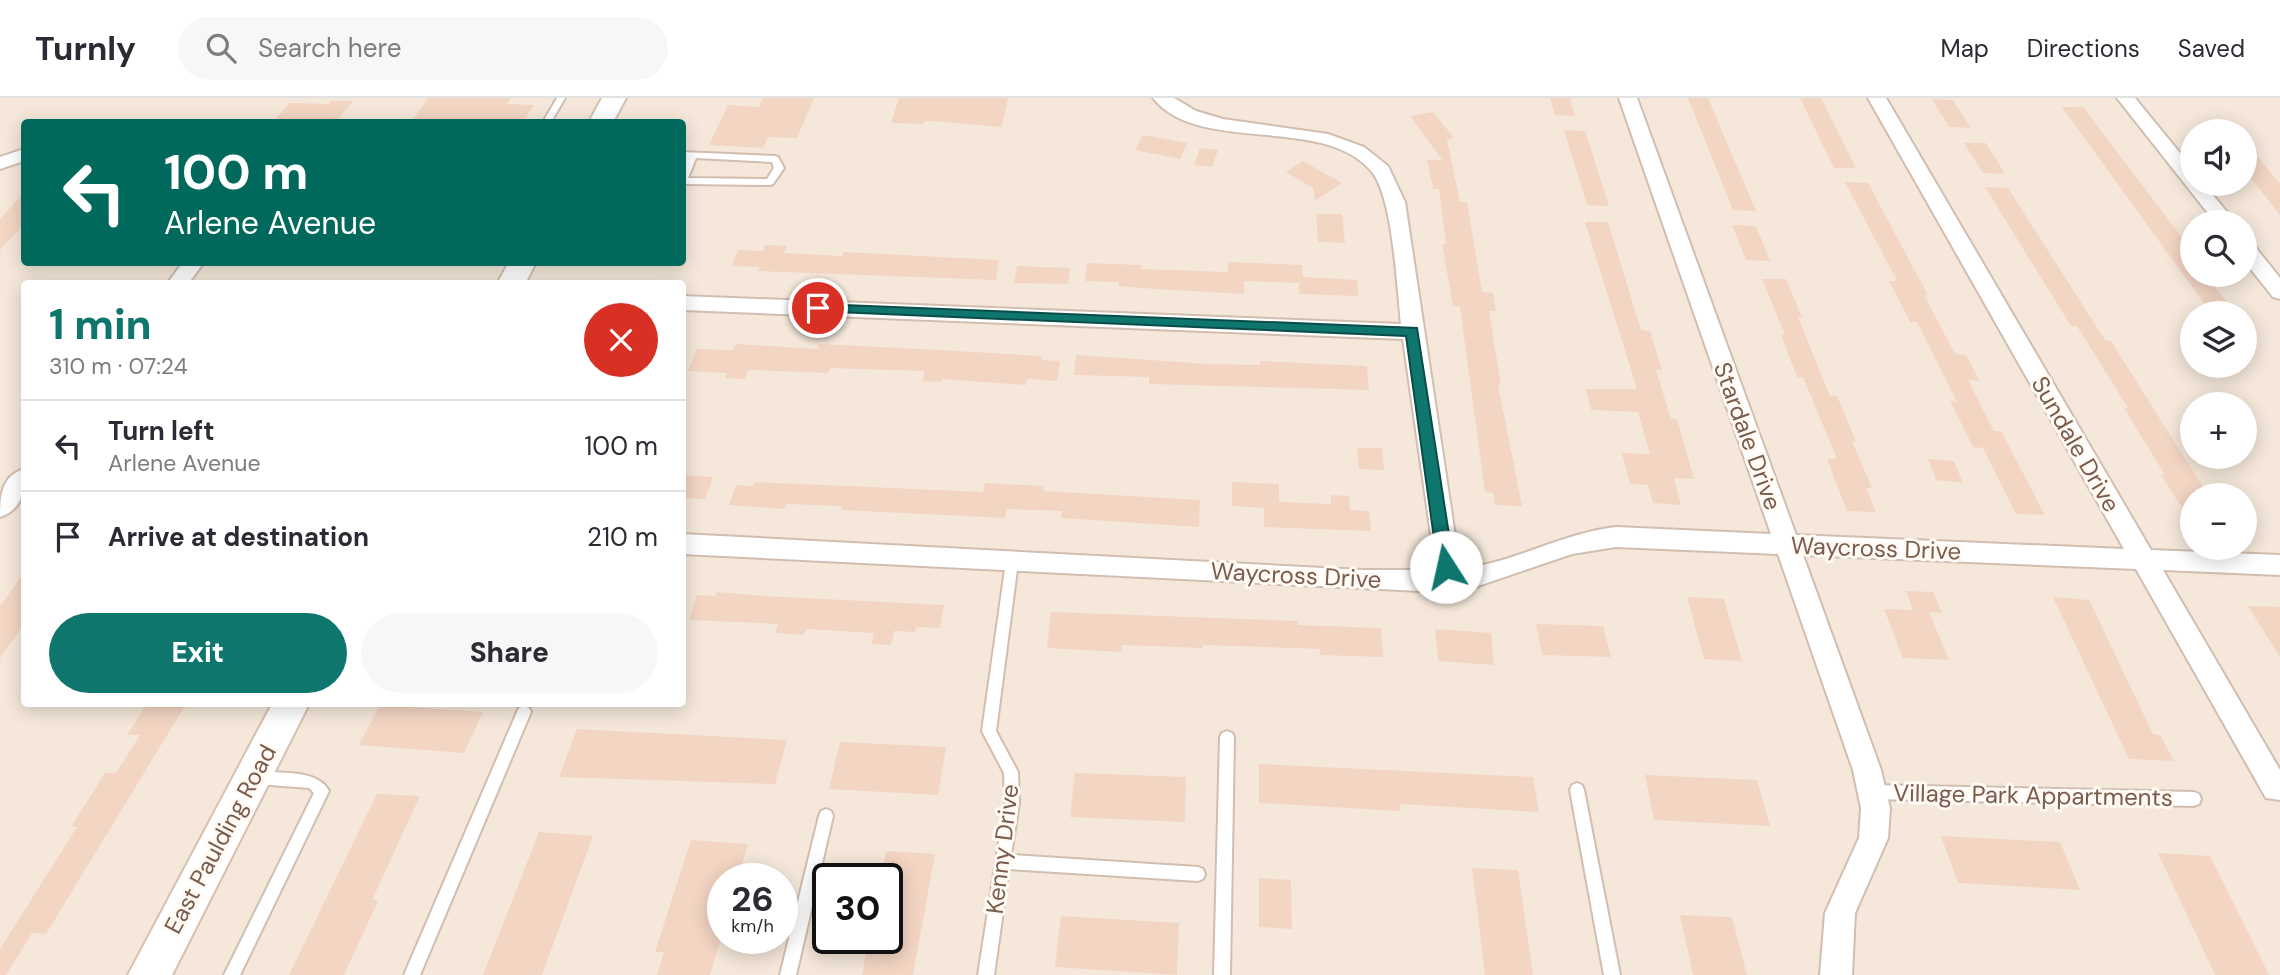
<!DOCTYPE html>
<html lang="en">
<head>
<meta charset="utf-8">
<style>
  body { margin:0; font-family:"DM Sans",sans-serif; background:#f7f7f7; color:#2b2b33; height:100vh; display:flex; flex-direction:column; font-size:26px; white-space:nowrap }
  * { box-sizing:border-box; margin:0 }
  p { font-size:23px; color:#7c7c81 }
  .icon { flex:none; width:38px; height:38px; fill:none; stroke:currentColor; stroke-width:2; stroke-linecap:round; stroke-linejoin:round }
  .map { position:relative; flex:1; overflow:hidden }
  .drawer { position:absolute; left:21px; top:182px; width:665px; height:427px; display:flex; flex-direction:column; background:#fff; border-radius:7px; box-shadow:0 4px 18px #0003 }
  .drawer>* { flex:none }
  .top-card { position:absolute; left:21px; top:21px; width:665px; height:147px; border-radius:7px; box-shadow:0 4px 18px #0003; background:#00695c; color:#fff; overflow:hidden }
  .buttons { position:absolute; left:2180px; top:21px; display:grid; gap:14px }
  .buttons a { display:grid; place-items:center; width:77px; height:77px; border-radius:50%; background:#fff; box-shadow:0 4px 18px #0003; font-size:35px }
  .speed { position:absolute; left:707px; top:765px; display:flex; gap:14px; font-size:35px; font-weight:700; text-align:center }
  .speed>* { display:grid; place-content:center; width:91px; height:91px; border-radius:50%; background:#fff; box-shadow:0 4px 18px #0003; line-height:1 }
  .speed small { font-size:18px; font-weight:400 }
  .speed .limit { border:4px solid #111; border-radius:10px; background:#fff; color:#111 }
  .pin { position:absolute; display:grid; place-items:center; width:60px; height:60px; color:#fff; margin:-30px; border:4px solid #fff; border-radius:50%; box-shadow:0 2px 7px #0007 }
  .me { position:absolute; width:77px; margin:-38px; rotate:350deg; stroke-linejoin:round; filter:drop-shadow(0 0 5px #0008) }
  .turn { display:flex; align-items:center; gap:24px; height:147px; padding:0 28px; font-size:32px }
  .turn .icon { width:91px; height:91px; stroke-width:2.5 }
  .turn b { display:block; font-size:49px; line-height:60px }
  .round { display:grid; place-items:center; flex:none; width:74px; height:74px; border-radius:37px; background:#f7f7f7 }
  .headline { display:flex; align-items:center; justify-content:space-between; height:119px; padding:0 28px }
  h1 { font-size:42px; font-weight:800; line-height:52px; color:#0f766e }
  .action { display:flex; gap:14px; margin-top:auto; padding:14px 28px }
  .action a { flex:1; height:80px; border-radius:42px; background:#0f766e; color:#fff; font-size:28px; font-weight:800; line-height:80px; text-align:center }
  .action a+a { background:#f7f7f7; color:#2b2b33 }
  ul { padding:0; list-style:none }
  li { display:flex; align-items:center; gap:21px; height:91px; padding:0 28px; border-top:2px solid #e1e1e2 }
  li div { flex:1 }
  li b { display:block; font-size:26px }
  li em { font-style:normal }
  header { display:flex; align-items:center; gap:42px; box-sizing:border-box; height:98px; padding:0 35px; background:#fff; border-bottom:2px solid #e1e1e2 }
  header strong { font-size:33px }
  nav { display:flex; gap:38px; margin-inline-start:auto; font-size:24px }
  .search { width:490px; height:63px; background:#f7f7f7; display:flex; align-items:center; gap:18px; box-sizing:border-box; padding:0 24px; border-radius:38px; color:#7c7c81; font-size:26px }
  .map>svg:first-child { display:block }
  .residential { fill:#f5e8da; fill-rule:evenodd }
  .building { fill:#f3d5c3 }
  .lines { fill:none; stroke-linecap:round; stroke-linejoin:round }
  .lane-casing { stroke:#d1beb0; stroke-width:4 }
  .street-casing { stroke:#d1beb0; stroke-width:4 }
  .secondary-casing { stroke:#d6c0b0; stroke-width:4 }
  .lane { fill:#fff; fill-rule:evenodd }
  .street { fill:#fff; fill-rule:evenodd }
  .secondary { fill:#fff; fill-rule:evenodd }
  .route { fill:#0f766e; stroke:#0a4d48; stroke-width:2 }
  .labels { text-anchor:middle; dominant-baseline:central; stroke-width:6; stroke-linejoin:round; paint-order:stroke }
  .street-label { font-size:24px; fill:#7a5c4d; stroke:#fffaf3 }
</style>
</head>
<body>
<header>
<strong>Turnly</strong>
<div class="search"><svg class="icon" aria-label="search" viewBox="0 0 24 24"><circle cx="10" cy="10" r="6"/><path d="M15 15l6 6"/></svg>Search here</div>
<nav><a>Map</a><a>Directions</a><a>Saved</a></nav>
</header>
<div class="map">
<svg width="2280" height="877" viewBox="0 0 2280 877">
  <rect width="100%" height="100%" fill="#fdf6ec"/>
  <path class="residential" d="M0,0h2280v877h-2280zM24,24h658v140h-658zM2193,33h52v53h-52zM2193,124h52v53h-52zM24,186h658v420h-658zM2193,215h52v53h-52zM2193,306h52v53h-52zM2193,397h52v53h-52zM723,780h59v60h-59zM828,780h59v60h-59z"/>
  <g class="building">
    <polygon points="428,0 511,0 507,6 534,7 523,24 411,24"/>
    <polygon points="763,0 814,0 797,40 768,39 763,50 709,47 728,7 759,9"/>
    <polygon points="899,0 1008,0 1002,29 933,23 925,23 924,26 891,25"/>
    <polygon points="1550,0 1570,0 1575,18 1555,17"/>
    <polygon points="1688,0 1708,0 1756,113 1733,112"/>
    <polygon points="1800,0 1821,0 1856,70 1834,70"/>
    <polygon points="1932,1 1953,2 1971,30 1949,29"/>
    <polygon points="331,3 353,3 336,24 273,24 290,5 329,6"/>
    <polygon points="2062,9 2083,9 2193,154 2193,177 2206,177 2235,215 2211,215"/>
    <polygon points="1433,14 1454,40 1447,42 1460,104 1467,104 1482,194 1493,195 1496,213 1489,213 1501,287 1498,287 1522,408 1495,407 1493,395 1485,394 1460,209 1453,208 1442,146 1446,146 1439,91 1433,91 1427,62 1442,62 1410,18"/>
    <polygon points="1564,32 1585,33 1609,108 1587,107"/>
    <polygon points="1143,37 1187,45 1180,61 1135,52"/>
    <polygon points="2245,43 2280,86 2280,117 2245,73"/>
    <polygon points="1964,45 1986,45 2005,76 1983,75"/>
    <polygon points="1200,50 1218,52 1212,69 1194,67"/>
    <polygon points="1303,63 1342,85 1315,103 1313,90 1286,74"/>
    <polygon points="1845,84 1868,85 1928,197 1924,197 1955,256 1966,257 1980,283 1968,282 1994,333 2001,333 2045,417 2016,416 1983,350 1973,349 1950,303 1957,304 1917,224 1910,224 1889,183 1897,183"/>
    <polygon points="1985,89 2008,90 2105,242 2111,243 2208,397 2193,397 2193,427 2161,377 2165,377 2124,310 2128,310 2077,228 2071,228"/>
    <polygon points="24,95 24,126 0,152 0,121"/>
    <polygon points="1316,116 1342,116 1345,145 1318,144"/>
    <polygon points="1585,124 1608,124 1641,232 1650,233 1662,272 1656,272 1671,321 1677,321 1694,381 1674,380 1681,407 1653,405 1648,387 1630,386 1622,355 1650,356 1638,314 1591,312 1586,291 1637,291"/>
    <polygon points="1732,127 1756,128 1770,163 1746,162"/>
    <polygon points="765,147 787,148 784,155 842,158 844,154 999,162 996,182 758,173 760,169 732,168 738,152 763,153"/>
    <polygon points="1228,164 1302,167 1303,179 1357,182 1358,198 1299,196 1299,185 1244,183 1244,196 1155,191 1119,188 1119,184 1085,183 1087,165 1142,167 1141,171 1228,174"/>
    <polygon points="1017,168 1070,170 1068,186 1014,185"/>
    <polygon points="1762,181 1786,181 1802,219 1798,219 1830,298 1837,298 1856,343 1852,343 1872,390 1866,390 1876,414 1847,413 1827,361 1837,361 1803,279 1797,279 1781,237 1785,237"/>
    <polygon points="736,246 818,251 819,246 920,251 1042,258 1041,262 1060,263 1057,283 1027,281 1026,287 942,281 941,284 922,283 925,273 830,270 828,275 748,272 745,281 725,280 727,275 688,273 697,251 733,252"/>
    <polygon points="1076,257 1209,266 1260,267 1260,263 1367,268 1369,292 1149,286 1149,279 1074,277"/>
    <polygon points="1357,350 1382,350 1384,372 1359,371"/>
    <polygon points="1928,361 1954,363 1963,385 1936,382"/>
    <polygon points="682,377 713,379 705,401 682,400"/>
    <polygon points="755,384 983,394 985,385 1044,388 1043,393 1200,402 1199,429 1061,420 1062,413 1007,411 1005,420 841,412 842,408 786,406 784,411 729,407 736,387 753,388"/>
    <polygon points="1232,384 1279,386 1279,404 1331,406 1331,397 1349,398 1350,412 1369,413 1371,433 1264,429 1264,410 1232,408"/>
    <polygon points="24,475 24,526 0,560 0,508"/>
    <polygon points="1906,493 1933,494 1942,515 1929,514 1949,562 1903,560 1884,511 1913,512"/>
    <polygon points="717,494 764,498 944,507 940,530 916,529 915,534 894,533 891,547 871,546 874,535 806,531 804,537 775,535 778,526 689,522 697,497 715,498"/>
    <polygon points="1687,499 1724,501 1742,563 1704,561"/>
    <polygon points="2053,499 2089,502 2153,636 2160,637 2174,663 2129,661"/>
    <polygon points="2248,508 2280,509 2280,559"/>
    <polygon points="1051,514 1298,523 1298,527 1381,530 1383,559 1320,557 1320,551 1203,547 1203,550 1122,547 1121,554 1047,550"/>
    <polygon points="1536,526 1603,528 1611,559 1542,557"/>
    <polygon points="1435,531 1491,535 1494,567 1438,563"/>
    <polygon points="147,606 186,606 46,836 32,835 6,877 0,877 0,851 77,729 71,729 105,675 116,675 140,637 127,637"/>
    <polygon points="380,607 483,614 464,655 359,647"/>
    <polygon points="577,631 787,642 775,686 559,679"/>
    <polygon points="840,644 946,649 938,697 829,691"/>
    <polygon points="1259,666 1533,679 1539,714 1400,706 1400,713 1259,705"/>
    <polygon points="1075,675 1186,679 1185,724 1070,719"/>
    <polygon points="1645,677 1757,682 1770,728 1654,722"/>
    <polygon points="377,696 420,698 372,802 378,803 344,877 289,877"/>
    <polygon points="539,734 593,738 542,877 483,877"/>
    <polygon points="1941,738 2060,744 2080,792 1958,785"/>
    <polygon points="691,742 748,746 738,780 723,780 723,834 710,877 657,877 664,854 655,854"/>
    <polygon points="886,753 935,756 913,877 862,877 869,840 887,840 887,780 881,780"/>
    <polygon points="2158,755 2210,758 2269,877 2215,877"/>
    <polygon points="1472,770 1518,772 1533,877 1485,877"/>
    <polygon points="1259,780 1291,782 1292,831 1259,829"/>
    <polygon points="1680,817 1732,819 1747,877 1693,877"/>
    <polygon points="1061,818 1179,825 1177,877 1055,869"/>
  </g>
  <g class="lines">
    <g class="lane-casing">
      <g id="lane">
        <polygon points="557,0 565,0 551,24 543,24"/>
        <path d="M682,54l93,4 3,1 6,11 -11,16 -3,1 -86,-1 -2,-17 4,-9h-4zM696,60l76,4 2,6 -7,11 -79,-1z"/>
        <polygon points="1012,459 1016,460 1018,464 996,633 1018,674 1019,705 1011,757 1198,769 1203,771 1205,776 1203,781 1198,783 1009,771 994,877 978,877 1005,705 1004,675 982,633 1006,464 1008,460"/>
        <polygon points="524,608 529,610 531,614 420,877 404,877 517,614 519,610"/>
        <polygon points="1227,633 1232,635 1234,639 1230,877 1214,877 1220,639 1222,635"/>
        <path d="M256,674c22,1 62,-3 73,19l-89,184h-16l90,-182 -5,-5 -53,-4 -5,-1 -2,-5 2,-5z"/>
        <polygon points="1577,685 1582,687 1584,692 1620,877 1604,877 1570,692 1572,687"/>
        <polygon points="1872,687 2194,694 2199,696 2201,701 2199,706 2194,708 1872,701 1867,699 1865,694 1867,689"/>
        <polygon points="826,711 831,713 833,718 796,877 780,877 819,718 821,713"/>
      </g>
    </g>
    <g class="street-casing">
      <g id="street">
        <path d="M1153,0h21l22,13 27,8 105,15 36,13 24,19 17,36 55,367c54,-6 102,-36 156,-42l155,7 -152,-436h18l159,437 328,14 -256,-451h18l265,452 129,5v20l-117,-5 117,200v30l-14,-2 -130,-229 -333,-14 78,215 9,38 -2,30 -33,75 -3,62h-32l5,-62 34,-75 2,-30 -8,-38 -75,-216 -162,-7 -44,7 -100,34 -52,3 -738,-37v-20l680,36h74l-33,-231 -721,-29v-14l719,28c-4,-36 -8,-126 -29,-152 -48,-59 -173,-16 -219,-74z"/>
        <polygon points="2117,0 2135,0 2193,71 2193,86 2204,86 2235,124 2215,124"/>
        <polygon points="24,51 24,63 0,71 0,59"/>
        <polygon points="2245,144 2252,145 2280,180 2280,201 2273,199 2245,164"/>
        <polygon points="183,164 204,164 188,186 167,186"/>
        <path d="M24,371c2,20 -2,41 -24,48 0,-20 1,-41 24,-48z"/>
      </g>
    </g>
    <g class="secondary-casing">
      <g id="secondary">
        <polygon points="602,0 626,0 613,24 589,24"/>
        <polygon points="509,164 536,164 525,186 497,186"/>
        <polygon points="272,606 309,606 172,877 128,877"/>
      </g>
    </g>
    <use href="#lane" class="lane"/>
    <use href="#street" class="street"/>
    <use href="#secondary" class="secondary"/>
  </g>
  <polygon class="route" points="818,206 1417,230 1454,469 1446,475 1438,469 1406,238 813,213 811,210"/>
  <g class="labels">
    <g class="street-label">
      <text transform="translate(1748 338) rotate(70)">Stardale Drive</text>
      <text transform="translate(2076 346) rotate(60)">Sundale Drive</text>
      <text transform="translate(1876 450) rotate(2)">Waycross Drive</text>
      <text transform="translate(1296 477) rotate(3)">Waycross Drive</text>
      <text transform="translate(2033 697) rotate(1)">Village Park Appartments</text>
      <text transform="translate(220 741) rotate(-62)">East Paulding Road</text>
      <text transform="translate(1002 751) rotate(-83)">Kenny Drive</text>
    </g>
  </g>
</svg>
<div class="buttons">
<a><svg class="icon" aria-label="sound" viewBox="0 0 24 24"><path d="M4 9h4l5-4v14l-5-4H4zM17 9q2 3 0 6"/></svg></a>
<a><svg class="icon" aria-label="search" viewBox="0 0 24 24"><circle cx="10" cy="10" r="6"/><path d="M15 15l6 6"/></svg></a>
<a><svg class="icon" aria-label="layers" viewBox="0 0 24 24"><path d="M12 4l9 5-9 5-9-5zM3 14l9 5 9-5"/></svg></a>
<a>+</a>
<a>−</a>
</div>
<div class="speed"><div>26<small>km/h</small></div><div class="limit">30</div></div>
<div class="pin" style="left:818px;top:210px;background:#d93025"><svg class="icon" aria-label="arrive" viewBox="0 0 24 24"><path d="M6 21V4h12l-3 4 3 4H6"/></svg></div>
<svg class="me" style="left:1446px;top:469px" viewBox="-20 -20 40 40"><circle r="19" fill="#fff"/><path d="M0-13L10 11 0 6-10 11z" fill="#0f766e"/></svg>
<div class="top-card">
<div class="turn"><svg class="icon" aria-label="left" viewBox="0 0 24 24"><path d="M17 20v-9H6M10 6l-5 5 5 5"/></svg><div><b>100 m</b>Arlene Avenue</div></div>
</div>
<section class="drawer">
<div class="headline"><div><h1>1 min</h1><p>310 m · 07:24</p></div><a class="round" style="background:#d93025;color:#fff"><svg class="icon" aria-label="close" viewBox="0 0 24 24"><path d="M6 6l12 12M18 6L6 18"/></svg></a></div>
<ul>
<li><svg class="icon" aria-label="left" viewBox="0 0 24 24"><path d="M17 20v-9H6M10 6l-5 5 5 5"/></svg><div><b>Turn left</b><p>Arlene Avenue</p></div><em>100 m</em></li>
<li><svg class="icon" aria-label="arrive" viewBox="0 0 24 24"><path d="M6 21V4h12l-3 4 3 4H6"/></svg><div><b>Arrive at destination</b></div><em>210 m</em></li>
</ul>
<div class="action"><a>Exit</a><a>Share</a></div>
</section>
</div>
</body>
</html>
